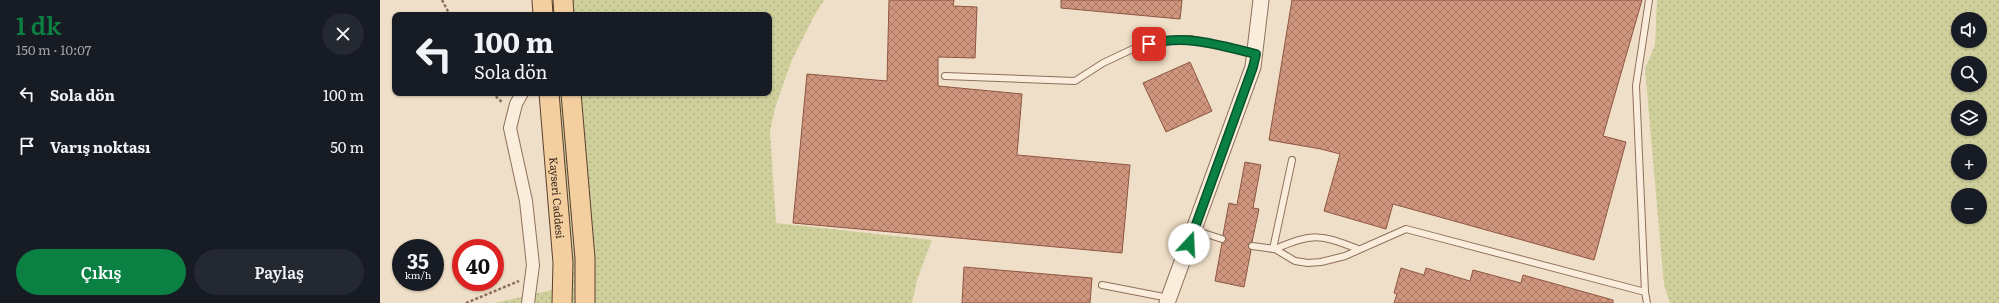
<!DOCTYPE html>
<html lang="tr">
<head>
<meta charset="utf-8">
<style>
  body { margin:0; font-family:Literata,serif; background:#242831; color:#f1f3f6; height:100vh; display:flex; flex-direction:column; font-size:15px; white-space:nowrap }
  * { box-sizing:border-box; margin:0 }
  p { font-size:13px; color:#9ea1a6 }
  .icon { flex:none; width:22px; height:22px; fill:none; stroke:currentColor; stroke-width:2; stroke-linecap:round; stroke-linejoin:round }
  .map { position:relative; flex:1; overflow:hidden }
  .sheet { display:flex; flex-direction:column; background:#171b24; width:380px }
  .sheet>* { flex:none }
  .hud { position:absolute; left:12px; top:12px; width:380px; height:84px; border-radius:8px; box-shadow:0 1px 3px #0004; background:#171b24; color:#f1f3f6; overflow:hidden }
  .buttons { position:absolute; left:1571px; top:12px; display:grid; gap:8px }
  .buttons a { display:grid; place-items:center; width:36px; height:36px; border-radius:50%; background:#171b24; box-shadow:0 1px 3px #0004; font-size:20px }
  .speed { position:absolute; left:12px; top:239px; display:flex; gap:8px; font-size:20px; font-weight:700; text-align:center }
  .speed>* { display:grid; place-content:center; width:52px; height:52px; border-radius:50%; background:#171b24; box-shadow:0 1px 3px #0004; line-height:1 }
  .speed small { font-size:10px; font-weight:400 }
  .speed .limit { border:6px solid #d22; background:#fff; color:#111 }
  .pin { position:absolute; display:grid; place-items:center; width:34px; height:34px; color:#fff; margin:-17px; border-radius:8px; box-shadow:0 2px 6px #0006 }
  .me { position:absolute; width:44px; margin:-22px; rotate:20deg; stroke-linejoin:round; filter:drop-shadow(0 0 3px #0008) }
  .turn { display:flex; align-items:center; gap:14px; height:84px; padding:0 16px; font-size:18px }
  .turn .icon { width:52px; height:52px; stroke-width:2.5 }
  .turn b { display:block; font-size:28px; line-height:34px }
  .round { display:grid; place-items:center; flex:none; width:42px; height:42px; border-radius:21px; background:#242831 }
  .overview { display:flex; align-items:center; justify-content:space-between; height:68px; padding:0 16px }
  h1 { font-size:24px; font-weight:600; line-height:30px; color:#0b8043 }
  .primary-button { display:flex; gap:8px; margin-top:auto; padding:8px 16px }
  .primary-button a { flex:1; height:46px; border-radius:24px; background:#0b8043; color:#fff; font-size:16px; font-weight:600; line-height:46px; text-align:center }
  .primary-button a+a { background:#242831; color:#f1f3f6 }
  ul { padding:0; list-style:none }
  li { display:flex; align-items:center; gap:12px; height:52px; padding:0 16px }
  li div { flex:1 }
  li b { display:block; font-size:15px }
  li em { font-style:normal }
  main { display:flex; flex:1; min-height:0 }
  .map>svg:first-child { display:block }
  .grass { fill:url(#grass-dots); fill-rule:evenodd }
  .building { fill:url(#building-cross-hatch); stroke:#8d5641 }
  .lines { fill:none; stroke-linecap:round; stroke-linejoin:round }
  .service-casing { stroke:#8d705c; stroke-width:8 }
  .minor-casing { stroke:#8d705c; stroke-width:14 }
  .tertiary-casing { stroke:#8d705c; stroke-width:17 }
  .primary-casing { stroke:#5b3f30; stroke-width:21 }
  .path { stroke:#8d705c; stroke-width:2.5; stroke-dasharray:3 2; stroke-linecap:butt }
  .service { stroke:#faeddc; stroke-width:6 }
  .minor { stroke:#faeddc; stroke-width:12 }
  .tertiary { stroke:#faeddc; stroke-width:15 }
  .primary { stroke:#f3cfa0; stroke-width:19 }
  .route-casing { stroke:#07532c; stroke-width:10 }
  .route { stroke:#0b8043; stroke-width:7 }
  .labels { text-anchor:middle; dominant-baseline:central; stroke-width:3.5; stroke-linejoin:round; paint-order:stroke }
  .street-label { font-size:11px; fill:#3d2b20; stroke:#f7ead8 }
</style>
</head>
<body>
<main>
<section class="sheet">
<div class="overview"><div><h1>1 dk</h1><p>150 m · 10:07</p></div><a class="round"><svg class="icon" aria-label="close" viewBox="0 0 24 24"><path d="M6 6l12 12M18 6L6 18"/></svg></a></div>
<ul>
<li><svg class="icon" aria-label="left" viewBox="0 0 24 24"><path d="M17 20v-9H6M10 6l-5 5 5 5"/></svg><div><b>Sola dön</b></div><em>100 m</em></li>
<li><svg class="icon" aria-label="arrive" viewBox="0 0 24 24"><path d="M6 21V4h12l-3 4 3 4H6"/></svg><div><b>Varış noktası</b></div><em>50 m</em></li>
</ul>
<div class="primary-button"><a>Çıkış</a><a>Paylaş</a></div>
</section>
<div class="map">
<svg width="1619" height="303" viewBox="0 0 1619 303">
  <defs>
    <pattern id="grass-dots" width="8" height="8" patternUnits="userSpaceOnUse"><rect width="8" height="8" fill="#cfcf9b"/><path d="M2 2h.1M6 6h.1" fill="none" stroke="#b3b285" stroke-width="1.8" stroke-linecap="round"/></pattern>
    <pattern id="building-cross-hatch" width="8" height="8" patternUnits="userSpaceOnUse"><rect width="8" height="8" fill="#cf957d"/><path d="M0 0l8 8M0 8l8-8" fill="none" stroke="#a97a66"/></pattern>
  </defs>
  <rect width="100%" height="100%" fill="#f0dfc8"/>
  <g class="grass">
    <polygon points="170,0 444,0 433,18 411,62 395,108 390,131 396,223 552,240 537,280 532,303 115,303 190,286 178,93 389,93 389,15 171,15"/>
    <path d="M1277,0h342v303h-329l-6,-18 -19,-216 10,-24zM1578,19h22v22h-22zM1578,63h22v22h-22zM1578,107h22v22h-22zM1578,151h22v22h-22zM1578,195h22v22h-22z"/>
  </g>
  <g class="building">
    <polygon points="509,0 574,0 573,6 597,7 595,58 558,57 558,86 642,94 637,155 750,165 742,253 413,223 427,74 507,81"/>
    <polygon points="681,0 802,0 800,19 681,8"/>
    <polygon points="912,0 1262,0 1223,136 1246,142 1214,260 1013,204 1006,229 944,211 960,154 941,149 889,140"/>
    <polygon points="810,62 832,111 786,132 763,83"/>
    <polygon points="865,162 881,165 873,208 879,209 872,242 868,245 871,250 864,287 835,281 842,243 846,240 843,235 849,203 857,205"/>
    <polygon points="584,267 712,278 710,303 582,303"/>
    <polygon points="1021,268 1044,275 1046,268 1090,281 1093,270 1141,283 1143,275 1233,300 1233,303 1014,303 1017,294 1014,293"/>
  </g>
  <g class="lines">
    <g class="service-casing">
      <g id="service">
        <polyline points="565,76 695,81 723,63 757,47 780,41 810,39 874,53"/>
        <polyline points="814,230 842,239"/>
        <polyline points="872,246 895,249 915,261 928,263 941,262 965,256 1026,229 1265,292 1267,303"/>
        <polyline points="893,249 912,160"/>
        <path d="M895,249c38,-16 44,-15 83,0"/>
        <polyline points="722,285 789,298"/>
        <polyline points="1265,292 1256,86 1269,0"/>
      </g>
    </g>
    <g class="minor-casing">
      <polyline id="minor" points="142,93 136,104 130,128 146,201 153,265 148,303"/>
    </g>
    <g class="tertiary-casing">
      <polyline id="tertiary" points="787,303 873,67 881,0"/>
    </g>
    <g class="primary-casing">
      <g id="primary">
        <polyline points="162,0 163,15"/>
        <polyline points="183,0 184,15"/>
        <path id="s1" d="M169,93l14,170 -1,40"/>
        <polyline points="191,93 205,258 205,303"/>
      </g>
    </g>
    <g class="path">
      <polyline points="62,0 70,15"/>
      <polyline points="112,93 123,103"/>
      <polyline points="86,303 139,281"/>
    </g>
    <use href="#service" class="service"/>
    <use href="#minor" class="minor"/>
    <use href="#tertiary" class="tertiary"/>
    <use href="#primary" class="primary"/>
  </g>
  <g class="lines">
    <g class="route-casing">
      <path id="route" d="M769,44c38,-10 69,1 107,10l-3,13 -64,177"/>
    </g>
    <use href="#route" class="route"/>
  </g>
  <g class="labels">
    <g class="street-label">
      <text stroke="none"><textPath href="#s1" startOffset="105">Kayseri Caddesi</textPath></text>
    </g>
  </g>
</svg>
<div class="buttons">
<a><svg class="icon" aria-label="sound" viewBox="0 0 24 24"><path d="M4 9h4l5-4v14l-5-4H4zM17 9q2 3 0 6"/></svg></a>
<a><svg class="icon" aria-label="search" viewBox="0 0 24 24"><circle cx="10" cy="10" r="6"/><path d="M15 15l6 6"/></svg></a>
<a><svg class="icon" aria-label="layers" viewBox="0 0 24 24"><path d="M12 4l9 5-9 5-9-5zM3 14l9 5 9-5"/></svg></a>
<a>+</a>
<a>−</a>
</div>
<div class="speed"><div>35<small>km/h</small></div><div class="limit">40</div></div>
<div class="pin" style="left:769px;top:44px;background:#d93025"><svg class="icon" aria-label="arrive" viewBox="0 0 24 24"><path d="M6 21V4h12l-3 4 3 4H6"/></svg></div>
<svg class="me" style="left:809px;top:244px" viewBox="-20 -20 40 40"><circle r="19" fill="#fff"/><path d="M0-13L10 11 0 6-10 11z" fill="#0b8043"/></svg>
<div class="hud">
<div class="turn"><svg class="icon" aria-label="left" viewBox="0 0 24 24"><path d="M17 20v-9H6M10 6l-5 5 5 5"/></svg><div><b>100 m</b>Sola dön</div></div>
</div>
</div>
</main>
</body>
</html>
